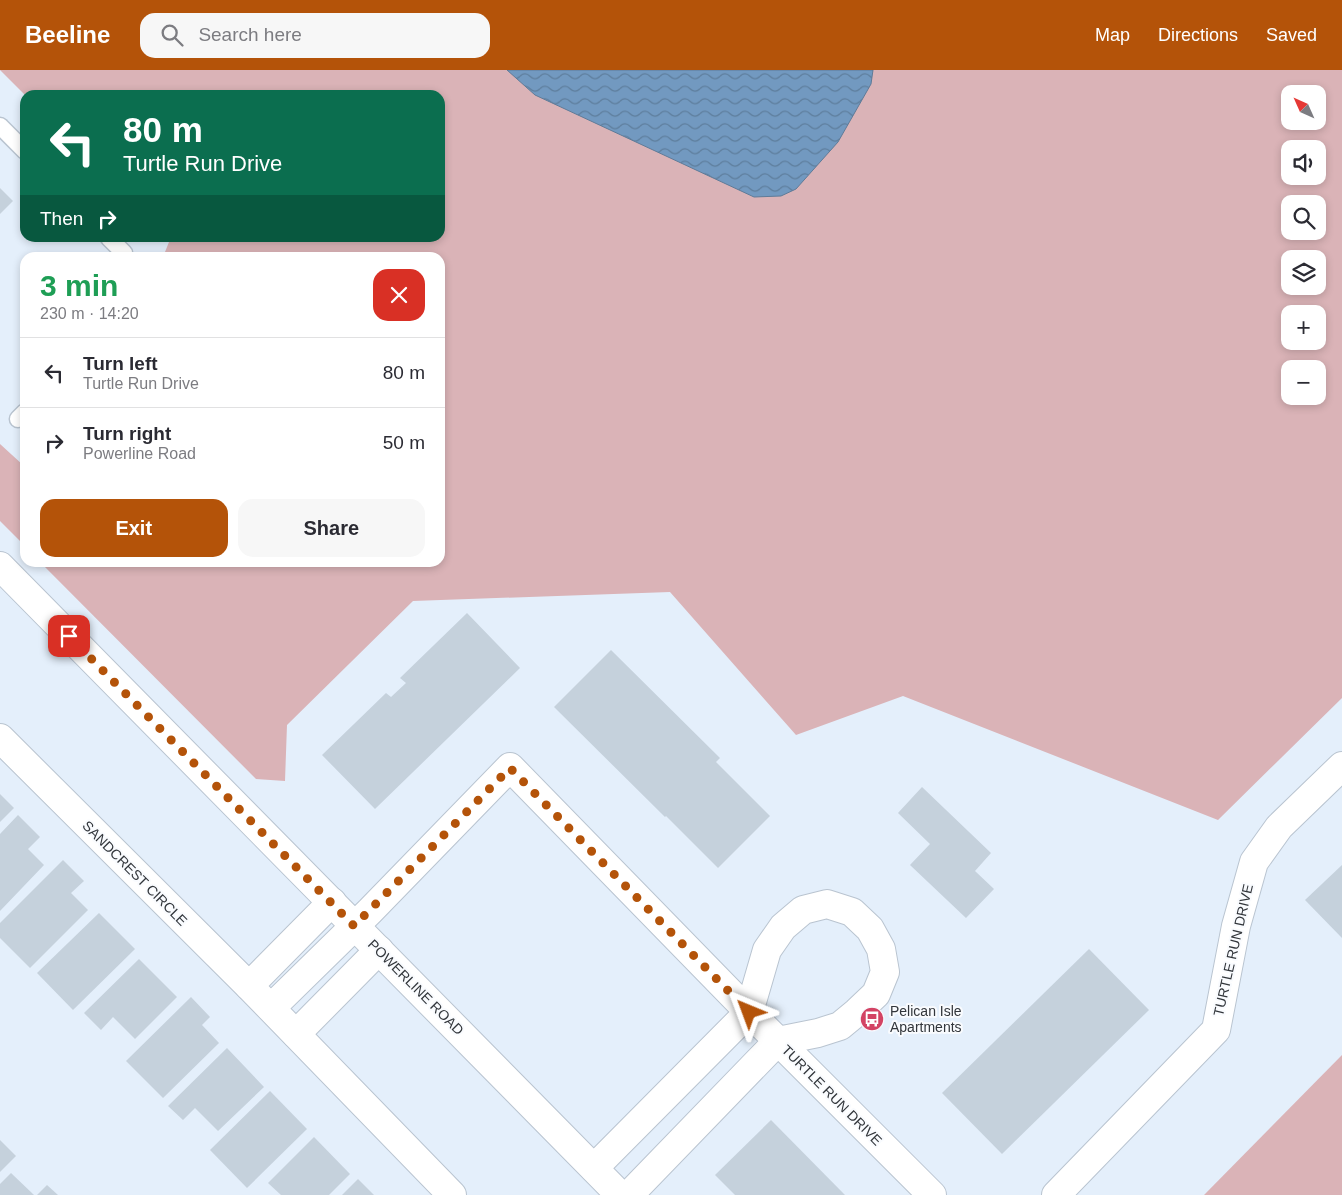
<!DOCTYPE html>
<html lang="en">
<head>
<meta charset="utf-8">
<style>
  body { margin:0; font-family:Helvetica,sans-serif; background:#f7f7f7; color:#2b2b33; height:100vh; display:flex; flex-direction:column; font-size:19px; white-space:nowrap }
  * { box-sizing:border-box; margin:0 }
  p { font-size:16px; color:#7c7c81 }
  .icon { flex:none; width:28px; height:28px; fill:none; stroke:currentColor; stroke-width:2; stroke-linecap:round; stroke-linejoin:round }
  .map { position:relative; flex:1; overflow:hidden }
  .side { position:absolute; left:20px; top:182px; width:425px; height:315px; display:flex; flex-direction:column; background:#fff; border-radius:15px; box-shadow:0 2px 8px #0003 }
  .side>* { flex:none }
  .top-card { position:absolute; left:20px; top:20px; width:425px; height:152px; border-radius:15px; box-shadow:0 2px 8px #0003; background:#0b6e4f; color:#fff; overflow:hidden }
  .needle { width:32px; rotate:315deg }
  .tools { position:absolute; left:1281px; top:15px; display:grid; gap:10px }
  .tools a { display:grid; place-items:center; width:45px; height:45px; border-radius:10px; background:#fff; box-shadow:0 2px 8px #0003; font-size:25px }
  .pin { position:absolute; display:grid; place-items:center; width:42px; height:42px; color:#fff; margin:-21px; border-radius:10px; box-shadow:0 2px 8px #0006 }
  .me { position:absolute; width:55px; margin:-28px; rotate:316deg; stroke-linejoin:round; filter:drop-shadow(0 0 4px #0008) }
  .turn { display:flex; align-items:center; gap:18px; height:105px; padding:0 20px; font-size:22px }
  .turn .icon { width:65px; height:65px; stroke-width:2.5 }
  .turn b { display:block; font-size:35px; line-height:42px }
  .then { display:flex; align-items:center; height:48px; padding:0 20px; background:#0003; gap:10px; font-size:19px }
  .round { display:grid; place-items:center; flex:none; width:52px; height:52px; border-radius:15px; background:#f7f7f7 }
  .head { display:flex; align-items:center; justify-content:space-between; height:85px; padding:0 20px }
  h1 { font-size:30px; font-weight:700; line-height:38px; color:#1e9e55 }
  .cta { display:flex; gap:10px; margin-top:auto; padding:10px 20px }
  .cta a { flex:1; height:58px; border-radius:15px; background:#b45309; color:#fff; font-size:20px; font-weight:700; line-height:58px; text-align:center }
  .cta a+a { background:#f7f7f7; color:#2b2b33 }
  ul { padding:0; list-style:none }
  li { display:flex; align-items:center; gap:15px; height:70px; padding:0 20px; border-top:1px solid #e1e1e2 }
  li div { flex:1 }
  li b { display:block; font-size:19px }
  li em { font-style:normal }
  header { display:flex; align-items:center; gap:30px; box-sizing:border-box; height:70px; padding:0 25px; background:#b45309; color:#fff }
  header strong { font-size:24px }
  nav { display:flex; gap:28px; margin-inline-start:auto; font-size:18px }
  .search { width:350px; height:45px; background:#f7f7f7; display:flex; align-items:center; gap:12px; box-sizing:border-box; padding:0 18px; border-radius:15px; color:#7c7c81; font-size:19px }
  .map>svg:first-child { display:block }
  .green { fill:#dab3b7; fill-rule:evenodd }
  .water { fill:url(#water-waves); stroke:#5f7b98 }
  .building { fill:#c5d1dc }
  .lines { fill:none; stroke-linecap:round; stroke-linejoin:round }
  .lane-casing { stroke:#b9c4d0; stroke-width:19 }
  .street-casing { stroke:#b9c4d0; stroke-width:30 }
  .lane { stroke:#fff; stroke-width:16 }
  .street { stroke:#fff; stroke-width:28 }
  .route { stroke:#b45309; stroke-width:9; stroke-dasharray:0 16.2 }
  .labels { text-anchor:middle; dominant-baseline:central; stroke-width:4; stroke-linejoin:round; paint-order:stroke }
  .street-label { font-size:14px; fill:#32363b; stroke:#f9fbfe }
  .poi-label { font-size:14px; fill:#32363b; stroke:#f9fbfe; text-anchor:start }
</style>
</head>
<body>
<header>
<strong>Beeline</strong>
<div class="search"><svg class="icon" aria-label="search" viewBox="0 0 24 24"><circle cx="10" cy="10" r="6"/><path d="M15 15l6 6"/></svg>Search here</div>
<nav><a>Map</a><a>Directions</a><a>Saved</a></nav>
</header>
<div class="map">
<svg width="1342" height="1125" viewBox="0 0 1342 1125">
  <defs>
    <pattern id="water-waves" width="16" height="10" patternUnits="userSpaceOnUse" patternTransform="scale(1.25)"><rect width="16" height="10" fill="#7299c0"/><path d="M0 5q4-4 8 0t8 0" fill="none" stroke="#5e7e9d"/></pattern>
  </defs>
  <rect width="100%" height="100%" fill="#e4effb"/>
  <g class="green">
    <path d="M0,0h1342v628l-124,122 -315,-124 -107,39 -126,-143 -257,9 -126,124 -2,56 -29,-2 -215,-216 399,-1v-304l-277,-1 6,-15 -4,-4h275v-143h-415zM1290,24h28v27h-28zM1290,79h28v27h-28zM1290,134h28v27h-28zM1290,189h28v27h-28zM1290,244h28v27h-28zM1290,299h28v27h-28z"/>
    <polygon points="0,374 23,395 25,394 25,476 0,451"/>
    <polygon points="1342,985 1342,1125 1204,1125"/>
  </g>
  <polygon class="water" points="507,0 873,0 871,14 838,72 796,119 781,126 754,127 535,25"/>
  <g class="building">
    <polygon points="0,118 13,131 0,144"/>
    <polygon points="467,543 520,598 375,739 322,685 386,623 391,627 406,613 400,608"/>
    <polygon points="611,580 720,688 716,692 770,746 718,798 666,746 665,747 554,637"/>
    <polygon points="922,717 991,783 975,801 994,819 966,848 910,795 930,774 898,743"/>
    <polygon points="0,724 14,738 0,752"/>
    <polygon points="18,745 40,767 28,779 44,795 0,841 0,764"/>
    <polygon points="63,790 84,811 71,823 88,840 30,898 0,868 0,853"/>
    <polygon points="1342,795 1342,868 1305,830"/>
    <polygon points="99,843 135,879 73,940 37,903"/>
    <polygon points="1089,879 1149,940 1002,1084 942,1023"/>
    <polygon points="139,889 177,927 135,969 113,947 101,960 84,943"/>
    <polygon points="191,927 210,947 202,955 219,973 163,1028 126,991"/>
    <polygon points="227,978 264,1017 218,1061 195,1038 183,1050 168,1036"/>
    <polygon points="270,1021 307,1059 247,1118 210,1080"/>
    <polygon points="771,1050 845,1125 735,1125 715,1105"/>
    <polygon points="314,1067 350,1104 329,1125 281,1125 268,1113"/>
    <polygon points="0,1070 16,1086 0,1102"/>
    <polygon points="11,1103 34,1125 0,1125 0,1114"/>
    <polygon points="358,1109 374,1125 342,1125"/>
    <polygon points="47,1115 58,1125 37,1125"/>
  </g>
  <g class="lines">
    <g class="lane-casing">
      <g id="lane">
        <polyline points="0,56 25,81"/>
        <polyline points="109,168 124,183 122,188"/>
        <polyline points="18,349 25,342"/>
      </g>
    </g>
    <g class="street-casing">
      <g id="street">
        <polyline points="0,496 620,1125"/>
        <polyline points="0,668 249,916 452,1125"/>
        <polyline points="249,916 332,832"/>
        <polyline points="271,938 370,841 510,697 749,942 932,1125"/>
        <polyline points="296,964 379,880"/>
        <polyline points="594,1098 749,942 767,880 783,857 803,840 827,834 852,842 870,859 881,879 885,902 876,924 857,942 840,956 818,963 778,971 629,1125"/>
        <polyline points="1056,1125 1216,960 1236,856 1254,792 1279,757 1342,696"/>
      </g>
    </g>
    <use href="#lane" class="lane"/>
    <use href="#street" class="street"/>
  </g>
  <g class="lines">
    <polyline class="route" points="69,566 354,856 510,698 749,942"/>
  </g>
  <defs>
    <g id="bus-disc" transform="scale(1.25)"><circle r="9.5" fill="#d34364" stroke="#f9fbfe"/><path d="M-5-6H5V4H4V6H2V4H-2V6H-4V4H-5ZM-3.5-4V0h7V-4ZM-3.5 1.2v1.5H-2V1.2ZM2 1.2v1.5H3.5V1.2Z" fill="#fff"/></g>
  </defs>
  <g fill-rule="evenodd">
    <use href="#bus-disc" x="872" y="949"/>
  </g>
  <g class="labels">
    <g class="street-label">
      <text transform="translate(135 803) rotate(45)">SANDCREST CIRCLE</text>
      <text transform="translate(1233 880) rotate(-77)">TURTLE RUN DRIVE</text>
      <text transform="translate(416 917) rotate(45)">POWERLINE ROAD</text>
      <text transform="translate(832 1025) rotate(45)">TURTLE RUN DRIVE</text>
    </g>
    <g class="poi-label">
      <text x="890" y="941">Pelican Isle<tspan x="890" dy="16">Apartments</tspan></text>
    </g>
  </g>
</svg>
<div class="tools">
<a><svg class="needle" viewBox="-14 -14 28 28"><path d="M0-13l5 13h-10z" fill="#e53935"/><path d="M0 13l5-13h-10z" fill="#7c7c81"/></svg></a>
<a><svg class="icon" aria-label="sound" viewBox="0 0 24 24"><path d="M4 9h4l5-4v14l-5-4H4zM17 9q2 3 0 6"/></svg></a>
<a><svg class="icon" aria-label="search" viewBox="0 0 24 24"><circle cx="10" cy="10" r="6"/><path d="M15 15l6 6"/></svg></a>
<a><svg class="icon" aria-label="layers" viewBox="0 0 24 24"><path d="M12 4l9 5-9 5-9-5zM3 14l9 5 9-5"/></svg></a>
<a>+</a>
<a>−</a>
</div>
<div class="pin" style="left:69px;top:566px;background:#d93025"><svg class="icon" aria-label="arrive" viewBox="0 0 24 24"><path d="M6 21V4h12l-3 4 3 4H6"/></svg></div>
<svg class="me" style="left:749px;top:942px" viewBox="-20 -20 40 40"><path d="M0-17L14 15 0 8-14 15z" fill="#b45309" stroke="#fff" stroke-width="4"/></svg>
<div class="top-card">
<div class="turn"><svg class="icon" aria-label="left" viewBox="0 0 24 24"><path d="M17 20v-9H6M10 6l-5 5 5 5"/></svg><div><b>80 m</b>Turtle Run Drive</div></div>
<div class="then">Then<svg class="icon" aria-label="right" viewBox="0 0 24 24"><path d="M7 20v-9h11M14 6l5 5-5 5"/></svg></div>
</div>
<section class="side">
<div class="head"><div><h1>3 min</h1><p>230 m · 14:20</p></div><a class="round" style="background:#d93025;color:#fff"><svg class="icon" aria-label="close" viewBox="0 0 24 24"><path d="M6 6l12 12M18 6L6 18"/></svg></a></div>
<ul>
<li><svg class="icon" aria-label="left" viewBox="0 0 24 24"><path d="M17 20v-9H6M10 6l-5 5 5 5"/></svg><div><b>Turn left</b><p>Turtle Run Drive</p></div><em>80 m</em></li>
<li><svg class="icon" aria-label="right" viewBox="0 0 24 24"><path d="M7 20v-9h11M14 6l5 5-5 5"/></svg><div><b>Turn right</b><p>Powerline Road</p></div><em>50 m</em></li>
</ul>
<div class="cta"><a>Exit</a><a>Share</a></div>
</section>
</div>
</body>
</html>
